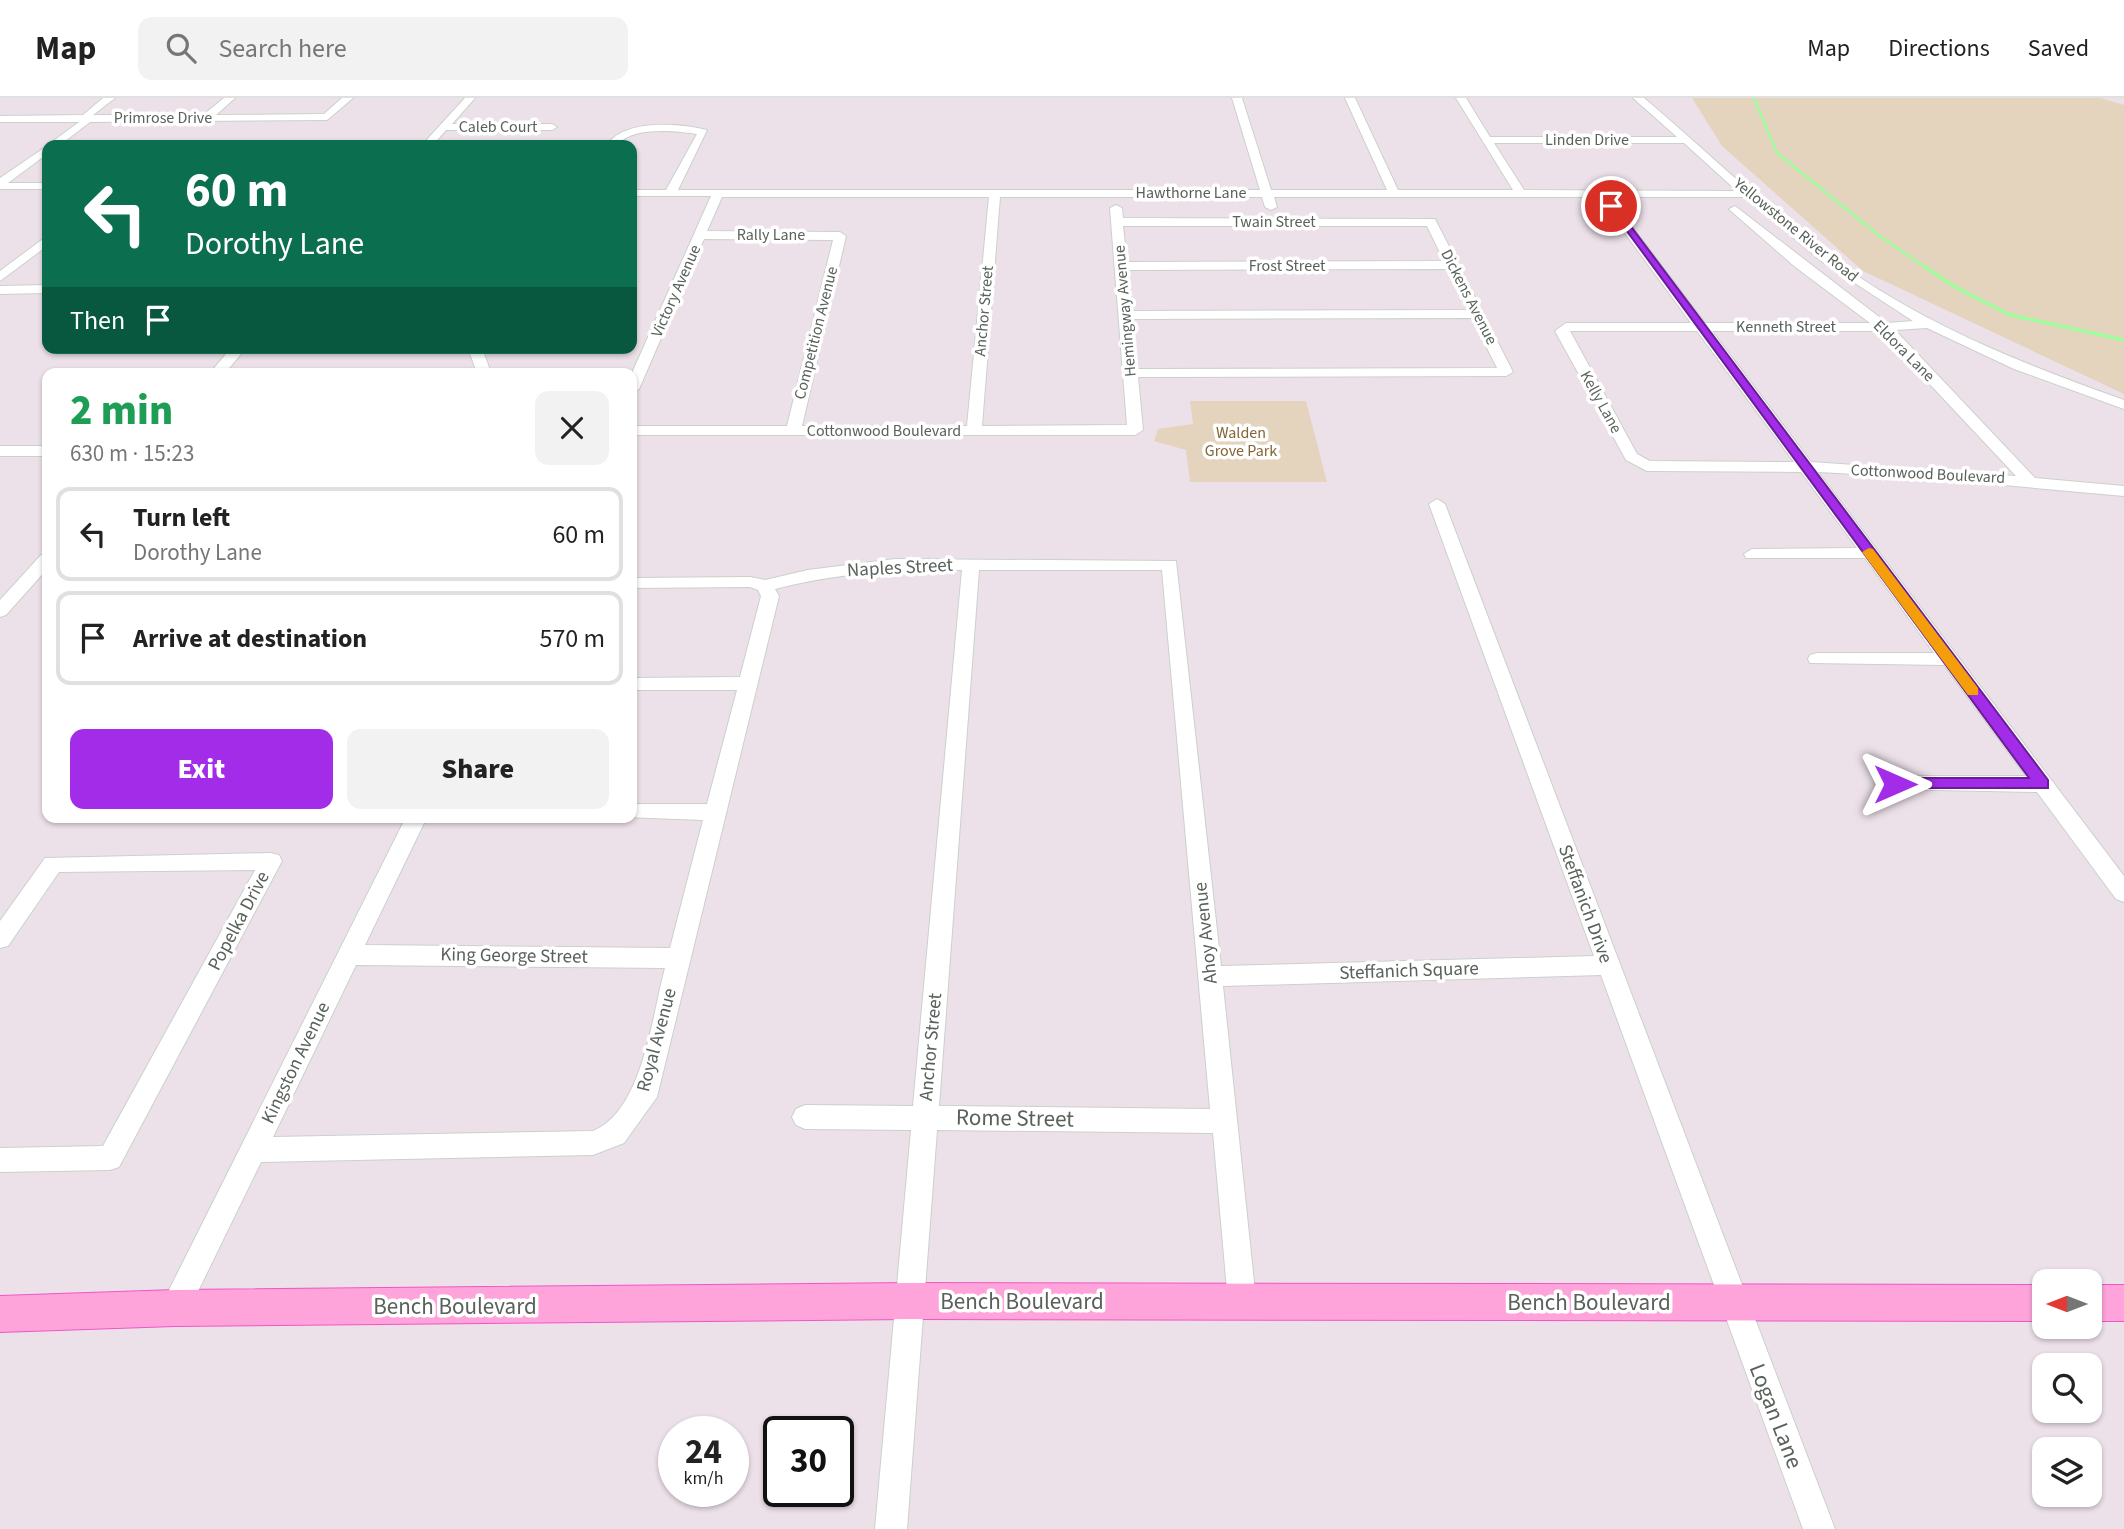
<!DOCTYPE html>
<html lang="en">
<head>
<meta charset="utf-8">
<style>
  body { margin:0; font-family:"Source Sans 3",sans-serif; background:#f2f2f2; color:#222; height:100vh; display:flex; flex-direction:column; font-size:26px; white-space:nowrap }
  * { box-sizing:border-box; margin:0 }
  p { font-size:23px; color:#767676 }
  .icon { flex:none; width:38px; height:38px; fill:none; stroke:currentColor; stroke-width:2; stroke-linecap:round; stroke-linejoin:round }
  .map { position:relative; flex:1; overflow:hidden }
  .panel { position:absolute; left:42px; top:270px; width:595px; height:455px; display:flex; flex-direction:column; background:#fff; border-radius:14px; box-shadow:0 2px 5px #0004 }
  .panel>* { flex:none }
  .top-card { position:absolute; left:42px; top:42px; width:595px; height:214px; border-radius:14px; box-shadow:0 2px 5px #0004; background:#0b6e4f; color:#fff; overflow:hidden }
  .needle { width:46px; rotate:270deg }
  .fabs { position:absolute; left:2032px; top:1171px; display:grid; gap:14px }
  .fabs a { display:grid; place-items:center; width:70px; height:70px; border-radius:14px; background:#fff; box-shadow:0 2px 5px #0004; font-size:35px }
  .speed { position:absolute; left:658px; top:1318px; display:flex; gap:14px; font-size:35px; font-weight:700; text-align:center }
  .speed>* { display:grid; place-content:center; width:91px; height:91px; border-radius:50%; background:#fff; box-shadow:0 2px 5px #0004; line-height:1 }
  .speed small { font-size:18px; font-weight:400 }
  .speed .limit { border:4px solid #111; border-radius:10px; background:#fff; color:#111 }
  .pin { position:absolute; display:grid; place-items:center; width:60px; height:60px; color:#fff; margin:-30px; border:4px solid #fff; border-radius:50%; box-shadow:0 2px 7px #0007 }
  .me { position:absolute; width:77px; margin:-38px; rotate:90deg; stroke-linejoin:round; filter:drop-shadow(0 0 5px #0008) }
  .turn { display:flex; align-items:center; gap:24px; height:147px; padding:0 28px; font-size:32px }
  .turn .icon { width:91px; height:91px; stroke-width:2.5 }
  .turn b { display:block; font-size:49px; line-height:60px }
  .then { display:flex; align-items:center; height:66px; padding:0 28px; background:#0003; gap:14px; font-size:26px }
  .round { display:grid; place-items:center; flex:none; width:74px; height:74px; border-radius:14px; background:#f2f2f2 }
  .headline { display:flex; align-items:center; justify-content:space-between; height:119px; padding:0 28px }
  h1 { font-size:42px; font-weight:800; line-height:52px; color:#1e9e55 }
  .cta { display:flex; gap:14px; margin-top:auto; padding:14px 28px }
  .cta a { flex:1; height:80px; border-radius:14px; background:#a22ce8; color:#fff; font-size:28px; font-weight:800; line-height:80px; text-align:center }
  .cta a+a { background:#f2f2f2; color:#222 }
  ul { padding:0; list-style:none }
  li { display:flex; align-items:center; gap:21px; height:94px; margin:0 14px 10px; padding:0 14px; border:4px solid #e0e0e0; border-radius:14px }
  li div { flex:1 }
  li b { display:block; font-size:26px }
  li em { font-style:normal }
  header { display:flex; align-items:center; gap:42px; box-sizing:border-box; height:98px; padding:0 35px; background:#fff; border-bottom:2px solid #e0e0e0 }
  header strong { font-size:33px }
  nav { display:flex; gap:38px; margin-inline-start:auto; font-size:24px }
  .search { width:490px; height:63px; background:#f2f2f2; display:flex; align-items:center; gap:18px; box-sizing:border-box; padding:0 24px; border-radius:14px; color:#767676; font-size:26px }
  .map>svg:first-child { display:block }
  .green { fill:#e4d3bd }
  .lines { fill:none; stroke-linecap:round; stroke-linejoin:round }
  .stream-far1 { stroke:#a0fe9f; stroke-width:2.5 }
  .stream { stroke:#a0fe9f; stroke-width:3.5 }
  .minor-casing { stroke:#cad1cb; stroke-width:2 }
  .major-casing { stroke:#f056c6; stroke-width:2 }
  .minor { fill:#fff; fill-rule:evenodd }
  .major { fill:#fea4db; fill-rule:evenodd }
  .route { fill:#a22ce8; stroke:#691d97; stroke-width:2 }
  .slow { fill:#f59e0b }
  .labels { text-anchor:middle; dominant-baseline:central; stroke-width:7; stroke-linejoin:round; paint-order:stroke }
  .far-street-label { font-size:16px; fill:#59625a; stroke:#fff }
  .far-park-label { font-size:16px; fill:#856535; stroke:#fff }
  .street-label { font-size:19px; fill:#59625a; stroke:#fff }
  .near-street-label { font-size:23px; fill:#59625a; stroke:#fff }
</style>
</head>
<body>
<header>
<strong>Map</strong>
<div class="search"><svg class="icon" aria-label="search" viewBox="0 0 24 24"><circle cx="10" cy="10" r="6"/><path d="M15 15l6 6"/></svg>Search here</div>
<nav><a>Map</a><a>Directions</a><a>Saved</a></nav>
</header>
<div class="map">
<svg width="2124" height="1431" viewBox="0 0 2124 1431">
  <rect width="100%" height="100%" fill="#ede1e9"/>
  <g class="green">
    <polygon points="1692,0 2101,0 2124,7 2124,296 1863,173 1722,48"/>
    <polygon points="1190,303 1306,303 1327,384 1190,384 1186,352 1154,343 1158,331 1193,326"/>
  </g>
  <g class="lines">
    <polyline class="stream-far1" points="1754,0 1777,55 1881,139 1928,171"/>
    <polyline class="stream" points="1925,169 1957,190 2010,217 2124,242"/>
    <g class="minor-casing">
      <g id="minor">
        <polygon points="103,0 115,0 93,17 203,17 224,0 235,0 216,17 324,16 342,0 353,0 327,22 90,24 60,47 48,47 79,24 0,24 0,18 83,17"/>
        <polygon points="465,0 475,0 452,26 552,26 557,29 552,32 446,32 433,47 422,47"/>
        <path d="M1232,0h10l29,92h116l-42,-92h10l43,92h115l-57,-92h10l24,39h187l-44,-39h11c72,61 137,126 215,179 82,55 173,90 265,123v9l-110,-40 -87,-41 -32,2 140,148 89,8v10l-210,-19 -96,-5 306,404v26l-8,-3 -79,-107 -149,-3 -3,-5 3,-5 7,-3h131l-82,-111 -134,-2 -2,-4 2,-4 7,-2h117l-69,-95h-119l-2,-4 8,-5 105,-1 -56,-76 -154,-1 -21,-11 -71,-129 11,-8h125l-86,-117 6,-3 4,1 90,119h165l-76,-57 -63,-55 -2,-2 6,-3 152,117 26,-2 -92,-60 -76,-64h-471l3,10 -6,3 -6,-3 -3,-10h-262l-18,229 145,-1 -17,-217 6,-3 6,3 1,10 312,1 78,153 -7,4 -368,1 5,53 -8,5h-503v-9h155l46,-186 -129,-1 -65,150 -7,4v-20l79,-177h-79v-6h34l31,-56c-22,-3 -64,-8 -80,11h-10c17,-26 72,-22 100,-15l-29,60h582zM1494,45h190l53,48 -213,-1zM722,99h267l-22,229h-165l44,-190 -6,-4 -133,-1zM1123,128h304l17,35 -317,1zM1448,171l20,41 -337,1 -3,-41zM1472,220l25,50 -360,1 -5,-50zM1570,233h127l97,131 -144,-1 -13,-7zM1712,233h168l136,145 -205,-14z"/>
        <polygon points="47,48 47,56 8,85 47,85 47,91 0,91 0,80"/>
        <polygon points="47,138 47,148 0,183 0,173"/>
        <polygon points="47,187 47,195 0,196 0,188"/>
        <polygon points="231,250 246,250 225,275 210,275"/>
        <polygon points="468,250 482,250 491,275 477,275"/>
        <rect x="0" y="348" width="47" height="10"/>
        <path d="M1437,401l8,5 390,1025h-32l-202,-554 -378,11 33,315 -4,10 -10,4 -10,-4 -4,-10 -15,-168 -276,-3 -30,399h-32l36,-399 -106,-1 -9,-4 -4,-8 4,-8 9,-4 108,1 49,-536c-63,-1 -125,3 -187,19l4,7 -122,501 -33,46 -31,12 -332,7 -76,156 -10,4 -10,-4 -4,-10 4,-10 241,-481h21l-62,128 305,3 33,-128 -79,-3h8v-13h75l30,-114h-105v-12l108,-1 21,-81 -3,-6 -8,-3 -118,1v-10l118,-1 15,3 43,-10 87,-11 281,2 45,405 373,-10 -165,-452zM979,472h183l48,539 -271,-3zM356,867l309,3c-13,47 -22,143 -72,163l-320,6z"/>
        <polygon points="47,456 47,471 6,517 0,519 0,502 41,457"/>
        <polygon points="271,755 279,757 282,763 119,1069 110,1072 0,1074 0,1050 103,1048 255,772 59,774 8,848 0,850 0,823 45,760"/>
      </g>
    </g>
    <g class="major-casing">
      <g id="major">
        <polygon points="910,1185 2044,1187 2044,1223 910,1221 175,1228 0,1234 0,1198 175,1192"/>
        <rect x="2090" y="1187" width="34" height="36"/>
      </g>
    </g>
    <use href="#minor" class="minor"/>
    <use href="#major" class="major"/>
  </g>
  <polygon class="route" points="1607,106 1614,106 2048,682 2048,690 1889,690 1887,686 1895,680 2029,680"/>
  <polygon class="slow" points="1869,450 1873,451 1978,590 1978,597 1968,597 1862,454"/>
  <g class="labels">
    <g class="far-street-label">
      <text x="163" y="20">Primrose Drive</text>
      <text x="498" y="29">Caleb Court</text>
      <text x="1587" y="42">Linden Drive</text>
      <text x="1191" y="95">Hawthorne Lane</text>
      <text x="1274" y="124">Twain Street</text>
      <text transform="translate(1796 132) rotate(39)">Yellowstone River Road</text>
      <text x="771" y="137">Rally Lane</text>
      <text x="1287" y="168">Frost Street</text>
      <text transform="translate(676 193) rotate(-66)">Victory Avenue</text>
      <text transform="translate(1469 199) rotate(63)">Dickens Avenue</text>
      <text transform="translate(984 213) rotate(-85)">Anchor Street</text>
      <text transform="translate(1125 213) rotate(-95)">Hemingway Avenue</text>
      <text x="1786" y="229">Kenneth Street</text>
      <text transform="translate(816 235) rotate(-76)">Competition Avenue</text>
      <text transform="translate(1904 253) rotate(45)">Eldora Lane</text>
      <text transform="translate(1601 304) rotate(61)">Kelly Lane</text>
      <text x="884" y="333">Cottonwood Boulevard</text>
      <text transform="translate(1928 376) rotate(3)">Cottonwood Boulevard</text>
    </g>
    <g class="far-park-label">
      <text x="1241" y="335">Walden<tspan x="1241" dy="18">Grove Park</tspan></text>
    </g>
    <g class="street-label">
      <text transform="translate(900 470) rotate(-3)">Naples Street</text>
      <text transform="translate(1585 806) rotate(70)">Steffanich Drive</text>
      <text transform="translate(239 823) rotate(-62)">Popelka Drive</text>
      <text transform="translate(1206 835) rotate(-96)">Ahoy Avenue</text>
      <text transform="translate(514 858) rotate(1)">King George Street</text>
      <text transform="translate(1409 873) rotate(-2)">Steffanich Square</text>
      <text transform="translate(657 942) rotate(-75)">Royal Avenue</text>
      <text transform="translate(931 949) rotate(-85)">Anchor Street</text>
      <text transform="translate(296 965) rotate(-64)">Kingston Avenue</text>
    </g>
    <g class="near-street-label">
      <text transform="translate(1015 1020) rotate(1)">Rome Street</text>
      <text x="1022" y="1203">Bench Boulevard</text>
      <text x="1589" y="1204">Bench Boulevard</text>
      <text x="455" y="1208">Bench Boulevard</text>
      <text transform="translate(1776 1318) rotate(69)">Logan Lane</text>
    </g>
  </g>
</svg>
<div class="fabs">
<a><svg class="needle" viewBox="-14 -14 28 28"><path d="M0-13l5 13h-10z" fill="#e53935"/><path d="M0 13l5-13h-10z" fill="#767676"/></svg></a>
<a><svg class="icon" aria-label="search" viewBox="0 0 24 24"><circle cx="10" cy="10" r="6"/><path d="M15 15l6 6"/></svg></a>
<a><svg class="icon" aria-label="layers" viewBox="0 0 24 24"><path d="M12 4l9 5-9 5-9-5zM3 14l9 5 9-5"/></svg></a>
</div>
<div class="speed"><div>24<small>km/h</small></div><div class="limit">30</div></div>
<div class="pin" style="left:1611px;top:108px;background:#d93025"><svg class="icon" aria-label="arrive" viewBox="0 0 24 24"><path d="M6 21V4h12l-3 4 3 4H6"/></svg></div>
<svg class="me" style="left:1895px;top:686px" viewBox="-20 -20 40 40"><path d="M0-17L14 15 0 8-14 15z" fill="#a22ce8" stroke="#fff" stroke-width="4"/></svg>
<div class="top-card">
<div class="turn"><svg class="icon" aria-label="left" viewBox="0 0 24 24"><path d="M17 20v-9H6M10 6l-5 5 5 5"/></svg><div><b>60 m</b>Dorothy Lane</div></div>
<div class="then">Then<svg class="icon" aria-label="arrive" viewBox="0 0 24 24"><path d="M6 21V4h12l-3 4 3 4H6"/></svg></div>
</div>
<section class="panel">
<div class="headline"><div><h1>2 min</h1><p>630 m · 15:23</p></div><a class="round"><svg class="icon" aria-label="close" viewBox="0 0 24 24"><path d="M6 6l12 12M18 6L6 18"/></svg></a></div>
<ul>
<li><svg class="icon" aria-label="left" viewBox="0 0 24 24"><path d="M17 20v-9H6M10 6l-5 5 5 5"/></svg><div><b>Turn left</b><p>Dorothy Lane</p></div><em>60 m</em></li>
<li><svg class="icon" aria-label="arrive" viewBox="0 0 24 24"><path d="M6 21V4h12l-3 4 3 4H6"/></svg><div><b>Arrive at destination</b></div><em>570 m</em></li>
</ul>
<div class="cta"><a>Exit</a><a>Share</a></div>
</section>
</div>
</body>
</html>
